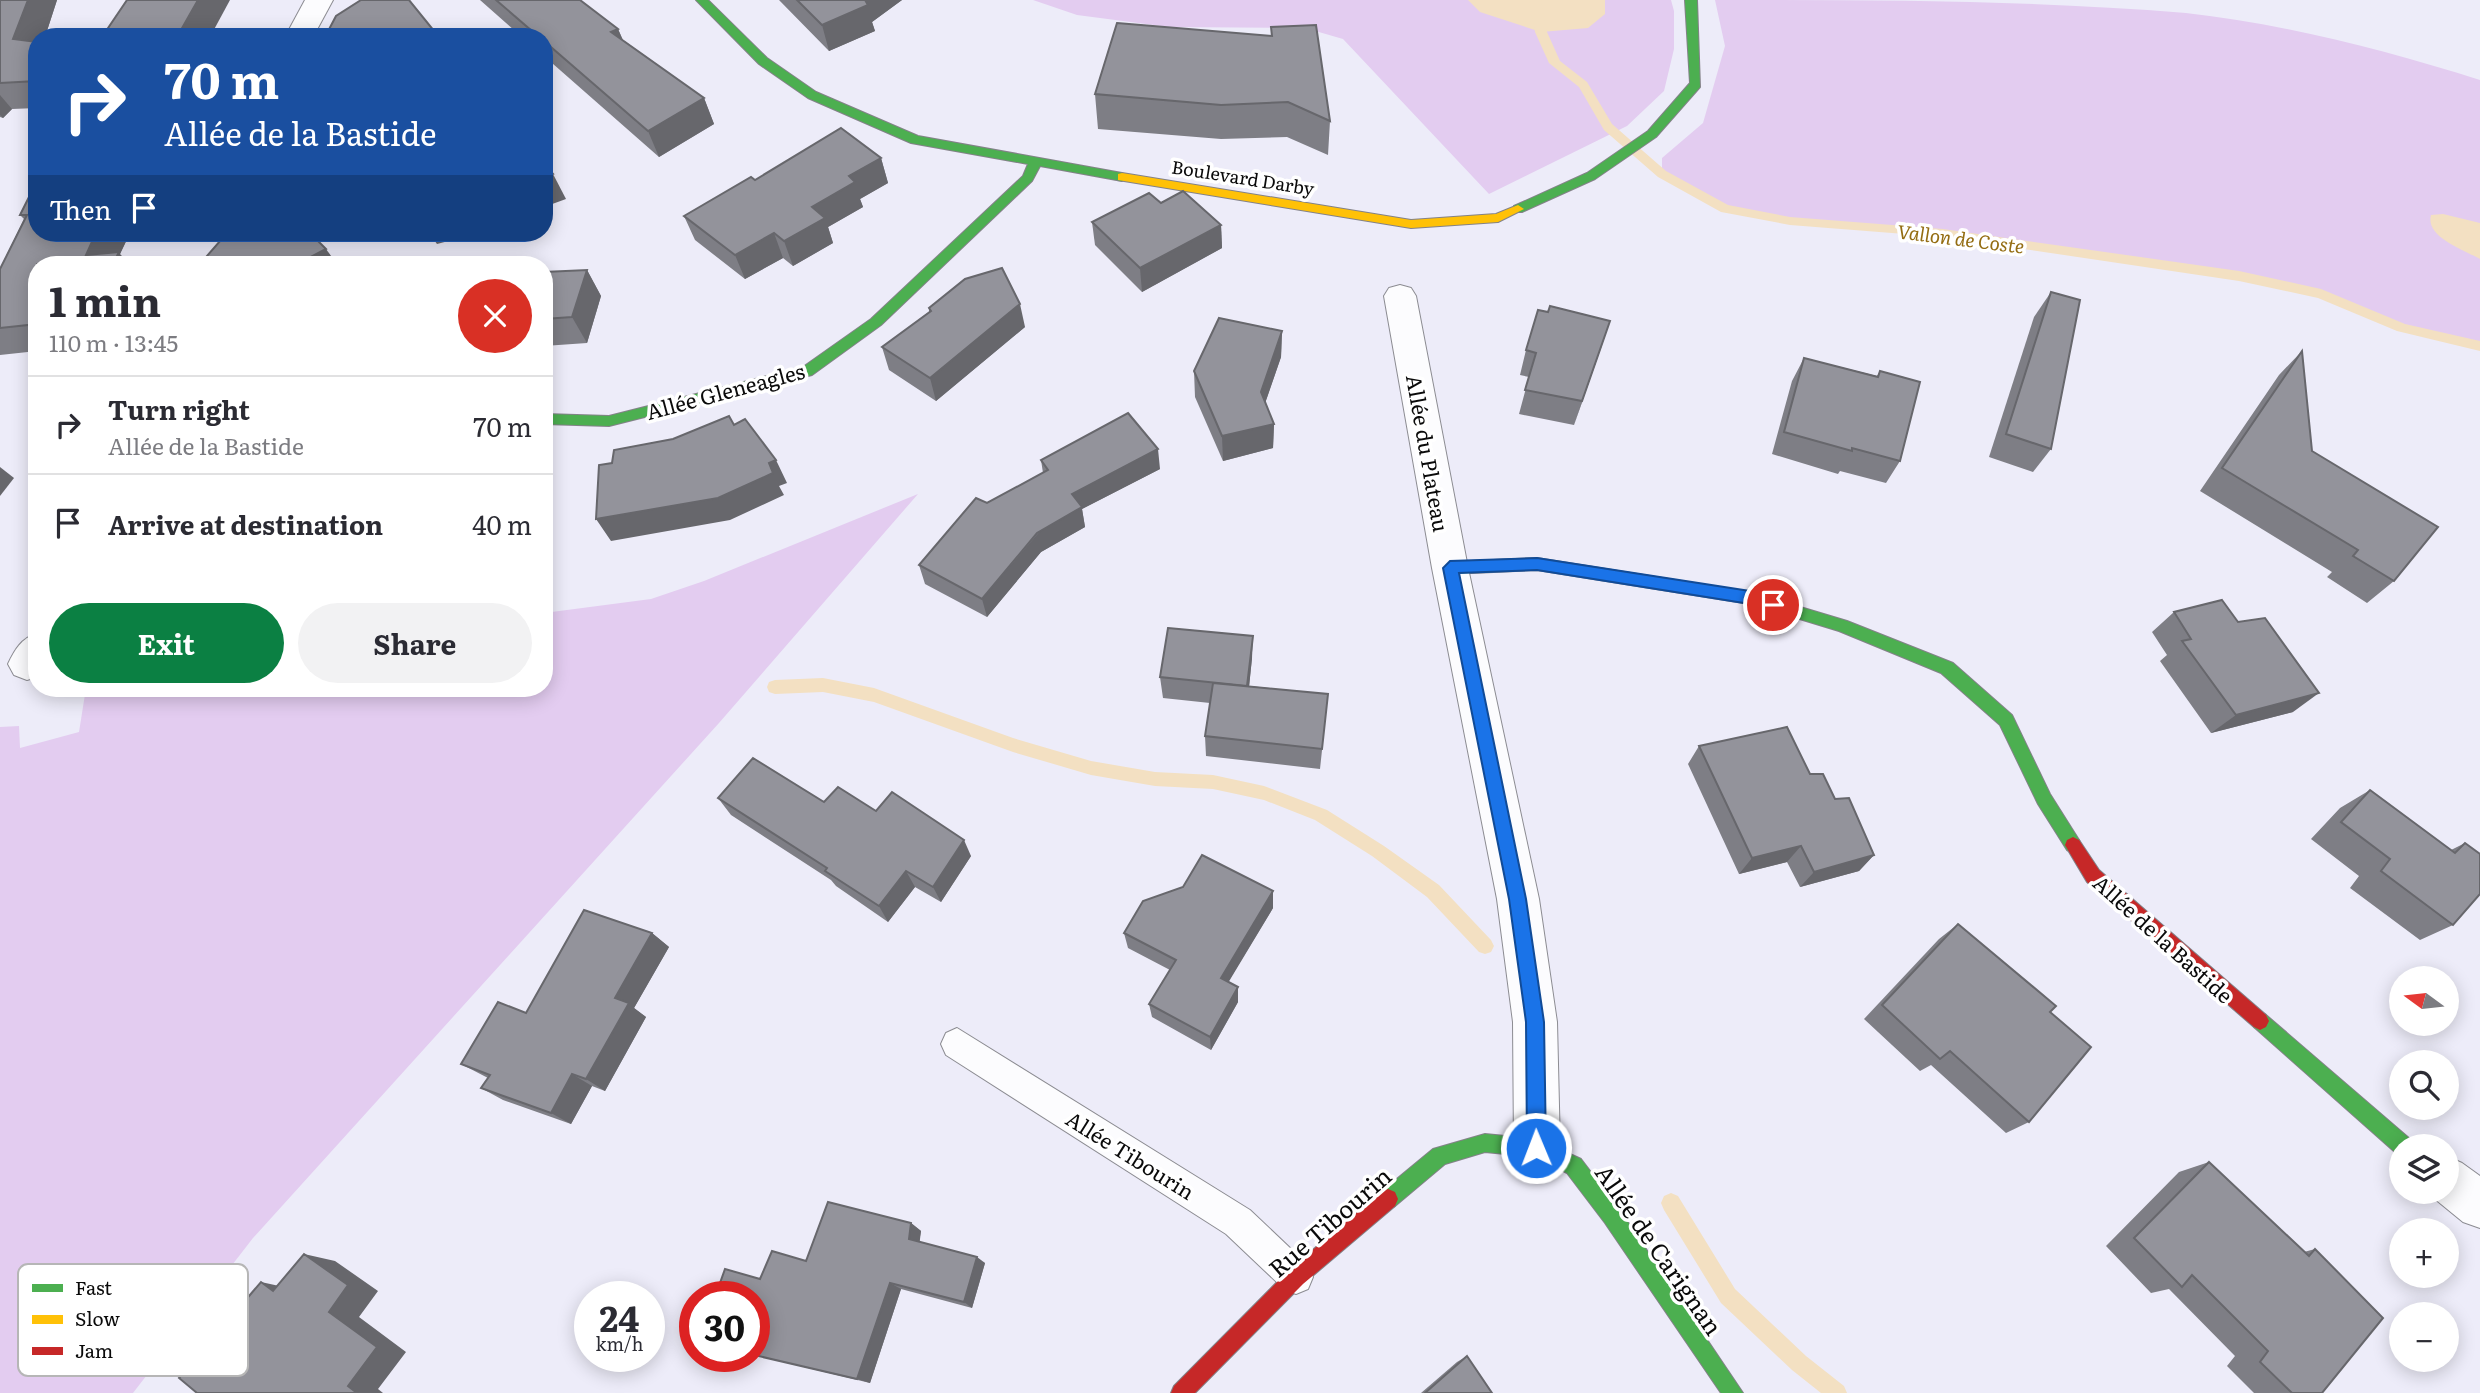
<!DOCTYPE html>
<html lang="en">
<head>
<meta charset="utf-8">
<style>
  body { margin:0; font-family:Literata,serif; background:#f2f2f3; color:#2b2b33; height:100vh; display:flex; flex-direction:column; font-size:26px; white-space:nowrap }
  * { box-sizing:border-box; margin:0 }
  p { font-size:23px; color:#7c7c81 }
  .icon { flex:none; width:38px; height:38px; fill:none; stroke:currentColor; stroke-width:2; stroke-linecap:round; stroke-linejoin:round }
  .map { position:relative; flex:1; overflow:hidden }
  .panel { position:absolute; left:28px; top:256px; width:525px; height:441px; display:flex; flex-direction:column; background:#fff; border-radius:28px; box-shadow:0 4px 18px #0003 }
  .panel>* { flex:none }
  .hud { position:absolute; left:28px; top:28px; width:525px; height:214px; border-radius:28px; box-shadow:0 4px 18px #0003; background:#1a4fa0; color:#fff; overflow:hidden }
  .needle { width:46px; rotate:285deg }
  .buttons { position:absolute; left:2389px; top:966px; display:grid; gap:14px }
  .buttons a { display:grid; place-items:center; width:70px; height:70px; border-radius:50%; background:#fff; box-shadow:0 4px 18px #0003; font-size:35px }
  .speed { position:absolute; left:574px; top:1281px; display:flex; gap:14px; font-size:35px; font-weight:700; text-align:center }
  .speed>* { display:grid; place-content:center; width:91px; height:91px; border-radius:50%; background:#fff; box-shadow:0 4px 18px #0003; line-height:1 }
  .speed small { font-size:18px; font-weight:400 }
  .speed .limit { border:10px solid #d22; background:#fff; color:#111 }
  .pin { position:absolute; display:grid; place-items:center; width:60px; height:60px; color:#fff; margin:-30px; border:4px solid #fff; border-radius:50%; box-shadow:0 2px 7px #0007 }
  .me { position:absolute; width:77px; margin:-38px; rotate:359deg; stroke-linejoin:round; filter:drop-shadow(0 0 5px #0008) }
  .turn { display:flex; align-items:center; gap:24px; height:147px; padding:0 21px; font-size:32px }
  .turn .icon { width:91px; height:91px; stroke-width:2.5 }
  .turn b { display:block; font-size:49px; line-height:60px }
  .then { display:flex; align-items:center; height:66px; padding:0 21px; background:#0003; gap:14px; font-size:26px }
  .round { display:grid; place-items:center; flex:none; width:74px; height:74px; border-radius:37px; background:#f2f2f3 }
  .overview { display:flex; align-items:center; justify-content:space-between; height:119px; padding:0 21px }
  h1 { font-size:42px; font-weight:700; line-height:52px }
  .cta { display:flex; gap:14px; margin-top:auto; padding:14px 21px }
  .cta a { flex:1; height:80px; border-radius:42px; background:#0b8043; color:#fff; font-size:28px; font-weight:700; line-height:80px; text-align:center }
  .cta a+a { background:#f2f2f3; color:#2b2b33 }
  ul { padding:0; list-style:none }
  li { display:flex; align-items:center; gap:21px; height:98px; padding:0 21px; border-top:2px solid #e1e1e2 }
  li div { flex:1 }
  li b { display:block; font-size:26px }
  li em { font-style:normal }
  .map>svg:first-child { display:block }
  .green { fill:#e3ccf0 }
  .water { fill:#f3e0c2 }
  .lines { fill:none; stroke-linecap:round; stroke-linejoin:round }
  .stream { fill:#f3e0c2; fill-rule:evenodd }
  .lane-casing { stroke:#8c8c92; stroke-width:2 }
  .street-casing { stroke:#8c8c92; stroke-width:2 }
  .fast-casing { stroke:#838288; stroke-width:2 }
  .slow-casing { stroke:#838288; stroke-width:2 }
  .jam-casing { stroke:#838288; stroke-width:2 }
  .lane { fill:#fcfcfe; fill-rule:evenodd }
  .street { fill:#fcfcfe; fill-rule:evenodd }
  .fast { fill:#4caf50; fill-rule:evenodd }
  .slow { fill:#ffc107; fill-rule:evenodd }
  .jam { fill:#c62828; fill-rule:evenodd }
  .wall { fill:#7e7e85 }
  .shaded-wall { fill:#67676c }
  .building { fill:#93939b; stroke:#67676c; stroke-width:2 }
  .route { fill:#1a73e8; stroke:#114b97; stroke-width:2 }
  .labels { text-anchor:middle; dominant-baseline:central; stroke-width:7; stroke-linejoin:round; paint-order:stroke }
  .far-street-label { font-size:18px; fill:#0a0a0a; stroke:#fff }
  .far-water-label { font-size:19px; font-style:italic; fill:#946d13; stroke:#fff }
  .street-label { font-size:21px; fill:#0a0a0a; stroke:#fff }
  .near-street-label { font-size:24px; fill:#0a0a0a; stroke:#fff }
  .key { fill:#fff; stroke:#b6b6b6; stroke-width:2 }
  .key-label { font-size:19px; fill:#0a0a0a }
</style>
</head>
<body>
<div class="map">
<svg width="2480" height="1393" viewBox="0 0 2480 1393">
  <rect width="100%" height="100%" fill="#edecf9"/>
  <g class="green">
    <polygon points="1033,0 1671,0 1674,11 1674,49 1664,91 1627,126 1489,194 1343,39 1305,28 1169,27 1077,15"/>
    <path d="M1715,0c157,0 315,0 471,13 99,11 199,37 294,67v266l-78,-18 -81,-34 -82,-18 -210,-32 -162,-18 -77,-5 -65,-12 -63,-35v-16l41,-35 22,-77z"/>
    <polygon points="918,494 719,723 253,1238 133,1393 0,1393 0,727 19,726 20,748 79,732 86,688 544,688 544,613 651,599 704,581"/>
  </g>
  <g class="water">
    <polygon points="1468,0 1605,0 1605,14 1588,28 1541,32 1480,12"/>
    <path d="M2443,214l37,9v36c-16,-9 -55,-22 -49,-44z"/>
  </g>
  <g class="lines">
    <g class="stream">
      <polygon points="1529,0 1541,0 1547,32 1560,61 1587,82 1612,124 1666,171 1728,205 1790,217 1943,229 2239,271 2321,289 2405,324 2480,341 2480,351 2397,331 2318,298 2239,281 1943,237 1790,225 1721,212 1658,177 1604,130 1579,87 1549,63 1535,32"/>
      <polygon points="823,678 874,688 1013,738 1091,761 1155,772 1213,775 1264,786 1327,810 1384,846 1439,885 1491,940 1494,946 1491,952 1485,954 1479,952 1427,897 1372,856 1315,820 1264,800 1213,789 1155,786 1091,775 1013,752 874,702 823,692 775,694 769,692 767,687 769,682 775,680"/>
      <polygon points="1671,1193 1678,1196 1735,1289 1806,1356 1844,1386 1847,1393 1821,1393 1792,1370 1721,1303 1664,1210 1661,1203 1664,1196"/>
    </g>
    <g class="lane-casing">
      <polygon id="lane" points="957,1028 1250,1210 1308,1265 1313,1277 1308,1289 1296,1294 1284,1289 1226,1234 946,1055 941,1044 946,1033"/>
    </g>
    <g class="street-casing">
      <g id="street">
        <polygon points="305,0 333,0 313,37 285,37"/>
        <polygon points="1400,285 1411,288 1416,296 1468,568 1539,899 1557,1022 1560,1148 1553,1164 1537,1171 1521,1164 1514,1148 1513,1022 1497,899 1432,568 1384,296 1389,288"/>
        <path d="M37,633v44l-10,3 -13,-5 -6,-11c7,-15 13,-25 29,-31z"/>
        <polygon points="2446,1156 2462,1163 2480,1176 2480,1228 2463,1222 2430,1195 2428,1192 2446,1192"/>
      </g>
    </g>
    <g class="fast-casing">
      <g id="fast">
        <polygon points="696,0 708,0 767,58 816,92 918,136 1122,173 1128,177 1122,181 1040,166 1032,181 881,325 812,375 609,426 544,424 544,414 609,416 803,367 871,319 1023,176 1028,164 911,143 808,98 759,64"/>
        <polygon points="1685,0 1697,0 1700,87 1656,137 1595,179 1522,212 1514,212 1514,206 1587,173 1648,131 1690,83"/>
        <polygon points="1537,558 1750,592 1847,621 1953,663 2012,715 2050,794 2079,840 2081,845 2079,850 2073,853 2067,850 2038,804 2000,725 1941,673 1839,631 1750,604 1537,570 1450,574 1443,568 1450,562"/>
        <polygon points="2260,1012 2266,1015 2410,1139 2412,1146 2401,1146 2401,1155 2396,1153 2254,1027 2251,1021 2254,1015"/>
        <polygon points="1485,1134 1537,1139 1581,1159 1619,1209 1743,1393 1721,1393 1605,1223 1567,1173 1536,1157 1485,1152 1445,1164 1395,1206 1388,1209 1381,1206 1378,1199 1381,1192 1433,1149"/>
      </g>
    </g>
    <g class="slow-casing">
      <polygon id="slow" points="1122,173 1411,220 1496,214 1518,205 1524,209 1498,222 1411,228 1118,180 1118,174"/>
    </g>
    <g class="jam-casing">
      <g id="jam">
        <polygon points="2073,837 2079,840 2099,870 2266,1015 2269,1021 2266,1027 2260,1030 2254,1027 2087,882 2065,845 2067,840"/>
        <polygon points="1388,1189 1395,1192 1398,1199 1395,1206 1303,1284 1195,1393 1171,1393 1174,1386 1289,1270 1381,1192"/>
      </g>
    </g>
    <use href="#lane" class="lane"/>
    <use href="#street" class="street"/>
    <use href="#fast" class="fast"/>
    <use href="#slow" class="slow"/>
    <use href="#jam" class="jam"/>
  </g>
  <g class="wall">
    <polygon points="0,0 57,0 45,37 37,37 37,108 12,109 3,118 0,117"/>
    <polygon points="480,0 550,0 618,29 623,40 704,98 714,124 659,157 544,56 544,37 522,37"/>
    <polygon points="779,0 902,0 872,22 875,31 829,51"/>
    <polygon points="1271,27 1330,121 1328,155 1287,137 1221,139 1098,129 1095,94 1271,36"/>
    <polygon points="881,158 888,183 860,199 863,207 828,227 833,243 793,266 783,258 745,279 695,240 684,216 755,180"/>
    <polygon points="37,181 37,233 130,233 120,254 37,264 37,351 0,355 0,269 24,219 20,215"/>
    <polygon points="1092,222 1221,225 1222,248 1142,292 1095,245"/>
    <polygon points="587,270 601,296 587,343 544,346 544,272"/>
    <polygon points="2051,292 2051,449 2033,472 1989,457 2034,317"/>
    <polygon points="929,308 1025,327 936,401 889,370 882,347 929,312"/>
    <polygon points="1282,331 1281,357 1265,403 1274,424 1273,448 1223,461 1195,397 1194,371"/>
    <polygon points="1602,345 1574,425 1519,414 1529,377 1520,375 1526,350"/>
    <polygon points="2302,351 2312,451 2394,581 2367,603 2327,577 2332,572 2200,491 2279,375"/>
    <polygon points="1804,358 1877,376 1880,371 1900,461 1886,483 1840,471 1838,474 1772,454 1792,381"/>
    <polygon points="1041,460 1160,469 1082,509 1085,527 1041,552 987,617 925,584 919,565 987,503 1043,473"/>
    <polygon points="2174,612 2238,622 2293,712 2211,733 2160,661 2167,655 2152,632"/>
    <polygon points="1252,658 1249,686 1328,694 1320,769 1206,756 1205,736 1210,703 1163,698 1160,677"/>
    <polygon points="1699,746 1810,774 1835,799 1874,855 1859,871 1800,887 1787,862 1739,874 1688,764"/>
    <polygon points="2370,790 2451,850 2465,843 2453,925 2420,940 2350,888 2359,876 2311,839 2340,808"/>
    <polygon points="718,798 824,802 876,811 971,856 941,902 915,887 888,922 836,886 831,880 731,815"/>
    <polygon points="1273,891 1273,908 1228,982 1238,1002 1211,1050 1152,1017 1149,1004 1170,970 1128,948 1124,933"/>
    <polygon points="1958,924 2050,1012 2029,1122 2006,1133 1931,1065 1920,1071 1864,1019 1939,939"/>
    <polygon points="652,933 669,947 634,1008 646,1017 605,1091 592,1086 571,1124 503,1100 481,1088 488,1078 461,1064 526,1013"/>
    <polygon points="2209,1162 2304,1252 2315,1249 2322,1393 2254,1393 2227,1366 2235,1356 2169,1289 2151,1293 2106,1246 2179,1172"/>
    <polygon points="911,1223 921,1231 919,1242 985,1263 972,1308 901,1289 870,1383 754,1355 760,1279"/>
    <polygon points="1467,1356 1492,1393 1421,1393 1457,1362"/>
  </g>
  <g class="shaded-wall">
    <polygon points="28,0 57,0 45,37 37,37 37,60 13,39"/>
    <polygon points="198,0 230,0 210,37 177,37"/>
    <polygon points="865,0 902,0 872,22 875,31 829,51 822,25"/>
    <polygon points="618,29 629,55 611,32"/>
    <polygon points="0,95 12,109 3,118 0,115"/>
    <polygon points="704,98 714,124 659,157 648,131"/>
    <polygon points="881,158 888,183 860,199 863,207 828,227 833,243 793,266 784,241 812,207 849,176"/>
    <polygon points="553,174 566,199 544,207 544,178"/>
    <polygon points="1221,225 1222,248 1142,292 1140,268"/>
    <polygon points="96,233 130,233 120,254 130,264 94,264 86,255"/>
    <polygon points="429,233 479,233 437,244"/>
    <polygon points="774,233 783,258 745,279 735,255"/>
    <polygon points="326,249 337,264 297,264"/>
    <polygon points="587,270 601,296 587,343 572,317"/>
    <polygon points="1020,304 1025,327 936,401 930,378"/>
    <polygon points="1610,321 1602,345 1574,425 1582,401"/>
    <polygon points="1282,331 1281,357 1260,418 1261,392"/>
    <polygon points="1274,424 1273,448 1223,461 1222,436"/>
    <polygon points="1158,449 1160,469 1082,509 1085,527 1041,552 987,617 982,599 1072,494"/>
    <polygon points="776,460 787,483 779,486 784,495 730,520 611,541 596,519"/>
    <polygon points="0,467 14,478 0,496"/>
    <polygon points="1253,636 1252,658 1247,707 1247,686"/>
    <polygon points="2319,693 2293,712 2211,733 2236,715"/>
    <polygon points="964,840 971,856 941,902 933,887"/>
    <polygon points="1801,846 1787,862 1739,874 1752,858"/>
    <polygon points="1874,855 1859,871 1800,887 1814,872"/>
    <polygon points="906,871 915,887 888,922 879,906"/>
    <polygon points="1273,891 1273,908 1222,993 1221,978"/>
    <polygon points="652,933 669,947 634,1008 646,1017 605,1091 586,1079 615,998"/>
    <polygon points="1238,987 1238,1002 1211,1050 1210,1037"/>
    <polygon points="572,1074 592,1086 571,1124 551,1113"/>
    <polygon points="911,1223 921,1231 919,1247 909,1239"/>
    <polygon points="304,1254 335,1261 378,1291 359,1317 406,1352 378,1389 383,1393 357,1393 348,1386"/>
    <polygon points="977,1257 985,1263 972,1308 964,1302"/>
    <polygon points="261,1282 293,1289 273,1291"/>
    <polygon points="890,1283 901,1289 870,1383 857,1379"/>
  </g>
  <g class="building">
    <polygon points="0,0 28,0 13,39 37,42 37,81 0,83"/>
    <polygon points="127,0 198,0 177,37 102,37"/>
    <polygon points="361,0 409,0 439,37 325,37 336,16"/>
    <polygon points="496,0 580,0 618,29 611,32 704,98 648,131 544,41 544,37 539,37"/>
    <polygon points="797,0 865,0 868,5 822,25"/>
    <polygon points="1117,23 1272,36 1271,27 1316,25 1330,121 1288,102 1221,105 1095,94"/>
    <polygon points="841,128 881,158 849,176 855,182 812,207 825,218 784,241 774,233 735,255 684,216 751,177 755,180"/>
    <polygon points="544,164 553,174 544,178"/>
    <polygon points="37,181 37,233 96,233 86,255 119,252 113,264 37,264 37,324 0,328 0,269 27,215 20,215"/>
    <polygon points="1183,191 1221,225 1140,268 1092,222 1149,193 1161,203"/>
    <polygon points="227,233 310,233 326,249 297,264 200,264"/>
    <polygon points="1002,268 1020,304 930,378 882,347 931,311 929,308 965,279"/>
    <polygon points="587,270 572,317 544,319 544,272"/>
    <polygon points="2051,292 2080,300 2051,449 2006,434"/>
    <polygon points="1550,306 1610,321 1582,401 1525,390 1536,353 1526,350 1538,310 1548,312"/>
    <polygon points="1219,318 1282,331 1261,392 1274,424 1222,436 1194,371"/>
    <polygon points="2302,351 2312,451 2438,527 2394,581 2353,556 2358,550 2222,468"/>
    <polygon points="1804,358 1878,377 1880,371 1920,382 1900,461 1852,448 1852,451 1784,432"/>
    <polygon points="1128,413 1158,449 1072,494 1082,507 1037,533 982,599 919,565 976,498 987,503 1048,470 1041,460"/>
    <polygon points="729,416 734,425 745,419 776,460 769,463 773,473 718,498 596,519 599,465 612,463 614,450 673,439"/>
    <polygon points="2222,600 2238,622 2265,618 2319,693 2236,715 2182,641 2191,639 2174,612"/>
    <polygon points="1168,628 1253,636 1247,686 1160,677"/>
    <polygon points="1213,683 1328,694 1322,749 1205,736"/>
    <polygon points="1787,727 1810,774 1823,774 1835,799 1849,798 1874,855 1814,872 1801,846 1752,858 1699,746"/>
    <polygon points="753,758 824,802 838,787 876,811 892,792 964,840 933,887 906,871 879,906 825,871 827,868 718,798"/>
    <polygon points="2370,790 2455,853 2465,843 2480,854 2480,894 2453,925 2381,871 2390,859 2341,822"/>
    <polygon points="1202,855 1273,891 1221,978 1238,987 1210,1037 1149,1004 1176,960 1124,933 1143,901 1183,887"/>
    <polygon points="584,910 652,933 615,998 629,1003 586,1079 572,1074 551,1113 481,1088 490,1075 461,1064 498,1002 526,1013"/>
    <polygon points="1958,924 2056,1006 2050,1012 2091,1047 2029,1122 1950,1051 1940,1059 1882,1005"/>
    <polygon points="2209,1162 2309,1256 2315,1249 2383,1318 2322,1393 2292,1393 2260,1362 2268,1351 2192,1275 2182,1287 2134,1238"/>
    <polygon points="828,1202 911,1223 909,1239 977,1257 964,1302 890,1283 857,1379 754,1355 754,1297 715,1297 725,1269 760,1279 772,1251 806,1261"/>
    <polygon points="304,1254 348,1285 329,1312 377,1347 348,1386 357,1393 197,1393 179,1378 261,1282 273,1291"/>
    <polygon points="1467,1356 1492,1393 1425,1393"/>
  </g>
  <polygon class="route" points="1537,558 1750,591 1778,600 1780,605 1773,611 1750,604 1537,570 1459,573 1526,899 1544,1022 1546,1148 1543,1154 1536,1157 1530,1154 1527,1148 1526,1022 1509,899 1443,568 1450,561"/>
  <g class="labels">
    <g class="far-street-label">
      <text transform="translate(1243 177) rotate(9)">Boulevard Darby</text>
    </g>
    <g class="far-water-label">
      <text transform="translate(1961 238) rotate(7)">Vallon de Coste</text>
    </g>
    <g class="street-label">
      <text transform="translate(725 390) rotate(-15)">Allée Gleneagles</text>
      <text transform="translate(1429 453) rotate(80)">Allée du Plateau</text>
      <text transform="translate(2164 938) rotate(42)">Allée de la Bastide</text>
      <text transform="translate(1131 1154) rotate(32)">Allée Tibourin</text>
    </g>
    <g class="near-street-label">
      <text transform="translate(1329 1221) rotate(-41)">Rue Tibourin</text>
      <text transform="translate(1660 1249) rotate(55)">Allée de Carignan</text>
    </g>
  </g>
  <rect x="18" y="1264" width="230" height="112" rx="10" class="key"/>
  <rect x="32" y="1284" width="31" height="8" fill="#4caf50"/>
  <rect x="32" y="1315" width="31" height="9" fill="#ffc107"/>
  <rect x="32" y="1347" width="31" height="8" fill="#c62828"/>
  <g class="key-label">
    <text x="75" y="1295">Fast</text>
    <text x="75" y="1326">Slow</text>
    <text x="75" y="1358">Jam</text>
  </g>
</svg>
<div class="buttons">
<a><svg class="needle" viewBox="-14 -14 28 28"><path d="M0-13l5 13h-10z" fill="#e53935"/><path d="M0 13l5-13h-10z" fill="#7c7c81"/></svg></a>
<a><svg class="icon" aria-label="search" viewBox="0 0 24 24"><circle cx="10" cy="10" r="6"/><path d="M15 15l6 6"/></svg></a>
<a><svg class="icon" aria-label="layers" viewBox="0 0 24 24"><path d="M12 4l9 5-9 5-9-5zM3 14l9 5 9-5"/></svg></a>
<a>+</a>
<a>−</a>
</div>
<div class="speed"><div>24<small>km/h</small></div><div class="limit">30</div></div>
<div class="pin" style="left:1773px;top:605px;background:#d93025"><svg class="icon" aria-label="arrive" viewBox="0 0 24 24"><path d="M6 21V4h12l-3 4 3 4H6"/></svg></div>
<svg class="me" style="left:1536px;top:1148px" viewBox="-20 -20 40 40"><circle r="17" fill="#1a73e8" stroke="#fff" stroke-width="3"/><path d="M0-11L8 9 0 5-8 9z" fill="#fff"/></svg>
<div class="hud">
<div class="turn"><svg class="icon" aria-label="right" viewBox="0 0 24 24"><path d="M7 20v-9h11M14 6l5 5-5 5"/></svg><div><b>70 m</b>Allée de la Bastide</div></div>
<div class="then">Then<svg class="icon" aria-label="arrive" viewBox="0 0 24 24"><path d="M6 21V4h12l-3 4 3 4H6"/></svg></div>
</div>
<section class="panel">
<div class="overview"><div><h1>1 min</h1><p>110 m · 13:45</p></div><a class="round" style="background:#d93025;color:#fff"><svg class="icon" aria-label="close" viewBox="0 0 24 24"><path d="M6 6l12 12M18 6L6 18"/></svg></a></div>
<ul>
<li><svg class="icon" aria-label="right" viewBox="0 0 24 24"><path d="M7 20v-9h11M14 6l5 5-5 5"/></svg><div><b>Turn right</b><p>Allée de la Bastide</p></div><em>70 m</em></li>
<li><svg class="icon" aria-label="arrive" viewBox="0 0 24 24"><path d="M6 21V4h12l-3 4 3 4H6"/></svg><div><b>Arrive at destination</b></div><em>40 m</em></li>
</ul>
<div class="cta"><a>Exit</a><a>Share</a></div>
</section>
</div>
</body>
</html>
